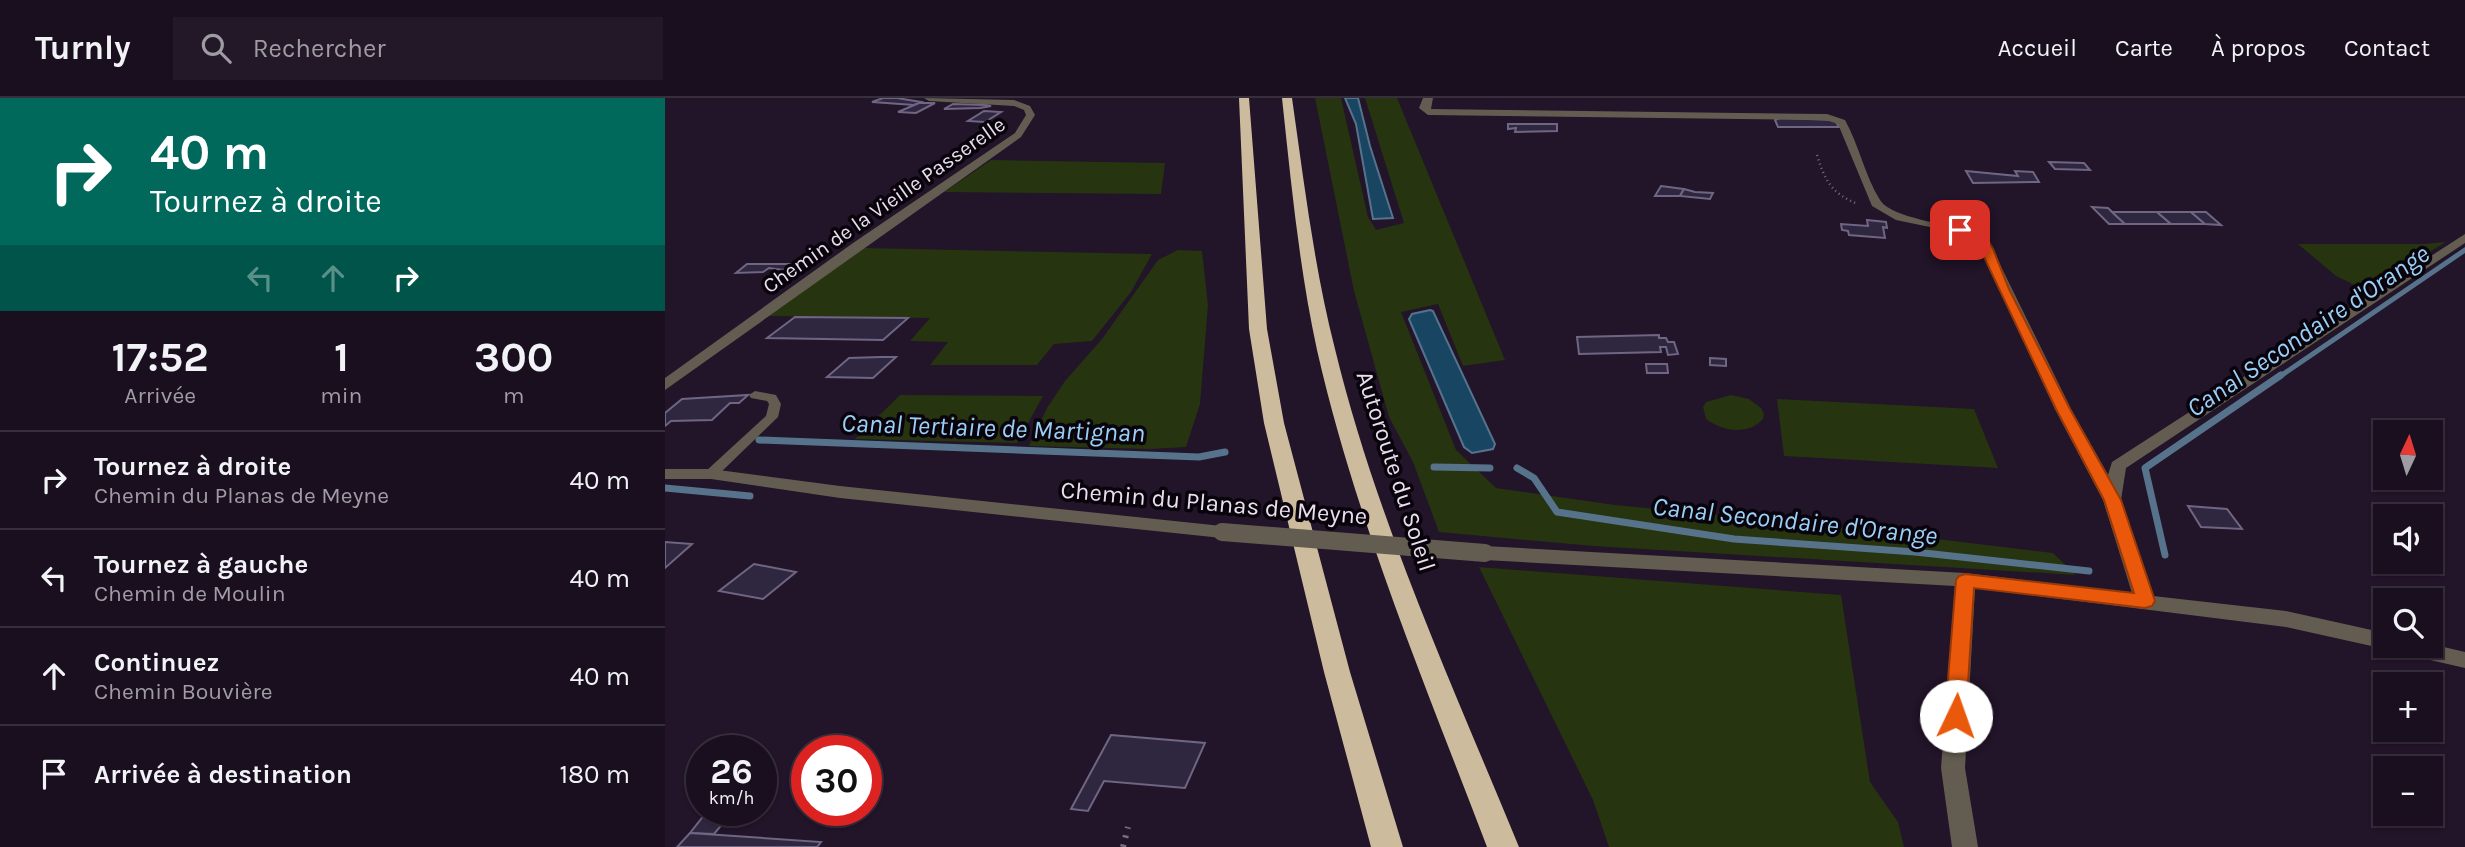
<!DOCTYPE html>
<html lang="fr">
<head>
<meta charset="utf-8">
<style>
  body { margin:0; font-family:Karla,sans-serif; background:#231828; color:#f1f3f6; height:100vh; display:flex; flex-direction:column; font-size:26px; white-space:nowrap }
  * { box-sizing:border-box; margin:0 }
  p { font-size:23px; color:#9f9ca4 }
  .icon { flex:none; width:38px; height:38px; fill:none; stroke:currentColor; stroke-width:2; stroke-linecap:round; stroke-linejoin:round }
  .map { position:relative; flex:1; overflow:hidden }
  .side { display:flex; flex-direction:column; background:#1a0f1f; width:665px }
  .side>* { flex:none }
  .top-card { background:#00695c; color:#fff; overflow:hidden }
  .needle { width:46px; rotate:4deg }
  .fabs { position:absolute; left:1708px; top:322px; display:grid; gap:14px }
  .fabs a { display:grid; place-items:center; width:70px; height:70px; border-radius:0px; background:#1a0f1f; box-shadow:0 2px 5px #0004,0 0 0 2px #382f3d; font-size:35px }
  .speed { position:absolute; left:21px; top:637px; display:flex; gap:14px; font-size:35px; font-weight:700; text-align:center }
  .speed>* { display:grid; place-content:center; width:91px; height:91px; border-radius:50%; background:#1a0f1f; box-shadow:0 2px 5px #0004,0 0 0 2px #382f3d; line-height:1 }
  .speed small { font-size:18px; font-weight:400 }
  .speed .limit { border:10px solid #d22; background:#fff; color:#111 }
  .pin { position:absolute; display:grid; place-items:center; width:60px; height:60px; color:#fff; margin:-30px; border-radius:14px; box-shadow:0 4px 10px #0006 }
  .me { position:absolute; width:77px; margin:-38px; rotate:3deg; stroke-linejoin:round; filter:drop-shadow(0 0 5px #0008) }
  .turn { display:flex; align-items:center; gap:24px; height:147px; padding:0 35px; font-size:32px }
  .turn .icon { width:91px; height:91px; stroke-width:2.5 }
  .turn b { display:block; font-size:49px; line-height:60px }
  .lanes { display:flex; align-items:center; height:66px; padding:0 35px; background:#0003; justify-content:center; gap:35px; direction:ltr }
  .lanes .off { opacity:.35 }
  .eta { display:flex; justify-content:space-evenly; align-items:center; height:119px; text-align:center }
  .eta b { font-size:42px; font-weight:700; line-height:49px }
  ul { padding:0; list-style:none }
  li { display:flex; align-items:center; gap:21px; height:98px; padding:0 35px; border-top:2px solid #382f3d }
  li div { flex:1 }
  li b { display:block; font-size:26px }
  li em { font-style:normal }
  header { display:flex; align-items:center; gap:42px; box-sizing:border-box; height:98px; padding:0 35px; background:#1a0f1f; border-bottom:2px solid #382f3d }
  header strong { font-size:33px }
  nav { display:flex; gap:38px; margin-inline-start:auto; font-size:24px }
  .search { width:490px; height:63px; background:#231828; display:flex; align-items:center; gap:18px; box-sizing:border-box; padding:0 24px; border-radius:0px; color:#9f9ca4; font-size:26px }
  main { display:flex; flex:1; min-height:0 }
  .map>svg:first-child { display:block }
  .green { fill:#263410 }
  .water { fill:#184562; stroke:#57738c; stroke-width:2 }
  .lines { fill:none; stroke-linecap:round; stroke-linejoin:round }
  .stream-far1 { stroke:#57738c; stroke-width:5 }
  .stream { stroke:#57738c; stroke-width:7 }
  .building { fill:#2f2740; stroke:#6e6682; stroke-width:2 }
  .path-far1 { stroke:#7a6e80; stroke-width:2.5; stroke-dasharray:1 3.5; stroke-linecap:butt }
  .path { stroke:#7a6e80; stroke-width:6; stroke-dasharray:2.5 7; stroke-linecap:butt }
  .service { fill:#635d51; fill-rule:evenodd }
  .minor { fill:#635d51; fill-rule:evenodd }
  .motorway { fill:#ccbb9c; fill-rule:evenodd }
  .minor-bridge { stroke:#635d51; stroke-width:18 }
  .route { fill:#ea580c; stroke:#983908; stroke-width:2 }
  .labels { text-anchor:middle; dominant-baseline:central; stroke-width:7; stroke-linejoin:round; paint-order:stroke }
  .far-street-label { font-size:21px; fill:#e9dfee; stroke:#09040c }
  .street-label { font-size:24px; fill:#e9dfee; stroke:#09040c }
  .water-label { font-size:26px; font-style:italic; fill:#9ad0f8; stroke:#09040c }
</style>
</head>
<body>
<header>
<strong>Turnly</strong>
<div class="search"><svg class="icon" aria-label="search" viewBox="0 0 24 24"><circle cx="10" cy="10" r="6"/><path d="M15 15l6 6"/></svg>Rechercher</div>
<nav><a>Accueil</a><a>Carte</a><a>À propos</a><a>Contact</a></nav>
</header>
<main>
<section class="side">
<div class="top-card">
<div class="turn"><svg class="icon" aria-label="right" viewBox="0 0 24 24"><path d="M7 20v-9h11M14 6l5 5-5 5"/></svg><div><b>40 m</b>Tournez à droite</div></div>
<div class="lanes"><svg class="icon off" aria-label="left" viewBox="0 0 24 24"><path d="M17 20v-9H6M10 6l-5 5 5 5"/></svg><svg class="icon off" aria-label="ahead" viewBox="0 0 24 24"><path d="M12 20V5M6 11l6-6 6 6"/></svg><svg class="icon" aria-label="right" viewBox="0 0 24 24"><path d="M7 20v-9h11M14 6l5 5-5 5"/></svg></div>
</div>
<div class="eta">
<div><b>17:52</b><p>Arrivée</p></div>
<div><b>1</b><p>min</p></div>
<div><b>300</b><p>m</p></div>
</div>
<ul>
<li><svg class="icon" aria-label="right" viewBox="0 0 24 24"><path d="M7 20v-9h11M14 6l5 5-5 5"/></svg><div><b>Tournez à droite</b><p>Chemin du Planas de Meyne</p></div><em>40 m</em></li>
<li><svg class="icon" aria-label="left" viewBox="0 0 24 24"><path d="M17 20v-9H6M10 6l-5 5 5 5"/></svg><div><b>Tournez à gauche</b><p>Chemin de Moulin</p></div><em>40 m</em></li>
<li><svg class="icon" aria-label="ahead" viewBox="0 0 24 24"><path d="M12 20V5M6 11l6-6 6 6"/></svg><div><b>Continuez</b><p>Chemin Bouvière</p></div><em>40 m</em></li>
<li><svg class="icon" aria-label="arrive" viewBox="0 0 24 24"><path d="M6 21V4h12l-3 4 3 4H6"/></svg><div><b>Arrivée à destination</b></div><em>180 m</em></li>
</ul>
</section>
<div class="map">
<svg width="1800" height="749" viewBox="0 0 1800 749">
  <rect width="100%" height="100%" fill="#221429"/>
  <g class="green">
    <polygon points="650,0 676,0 703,119 711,132 739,125 700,0 732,0 840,262 798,268 773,206 736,214 791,352 831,390 950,407 1149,426 1388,455 1411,477 928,448 774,434 748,364 724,319 689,193"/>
    <polygon points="326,62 500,65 496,96 279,94"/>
    <polygon points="1781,144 1700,192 1671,178 1633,146 1759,146"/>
    <polygon points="198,150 487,156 466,194 427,243 389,246 372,267 265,267 283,244 245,243 265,220 102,218"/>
    <polygon points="513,152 537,153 543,207 535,306 521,349 485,351 364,348 382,310 400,283 437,241 493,162"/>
    <polygon points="235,297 378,298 352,345 190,341"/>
    <path d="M1066,297l18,4 12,9 3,6 -1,5c-15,17 -41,12 -57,0l-3,-12 3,-5z"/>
    <polygon points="1112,301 1309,311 1333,370 1119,358"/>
    <polygon points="814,469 1176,497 1205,684 1233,724 1239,749 944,749 928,702"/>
  </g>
  <g class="water">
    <polygon points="680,0 693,0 705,48 728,120 708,121 691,26"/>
    <polygon points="765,212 768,213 830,346 828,351 807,355 799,349 744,221 747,216"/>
  </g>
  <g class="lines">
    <polyline class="stream-far1" points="1614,279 1800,152"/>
    <g class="stream">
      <polyline points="94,342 534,359 560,354"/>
      <polyline points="769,369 825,370"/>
      <polyline points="852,370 869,380 892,414 1069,441 1250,454 1424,473"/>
      <polyline points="0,390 85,398"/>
      <polyline points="1500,457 1480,370 1616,277"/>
    </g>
  </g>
  <g class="building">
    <polygon points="218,0 232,0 256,4 249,7 207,4"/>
    <polygon points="254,5 270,5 251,15 233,14"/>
    <polygon points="288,6 321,7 326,8 315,10 279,11"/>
    <polygon points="319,13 336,14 320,24 303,23"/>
    <polygon points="1115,20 1170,22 1174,29 1113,29 1110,22"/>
    <polygon points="843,26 892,26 892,33 850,34 851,30 843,31"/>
    <polygon points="1384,64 1419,65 1425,72 1390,71"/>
    <polygon points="1301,73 1353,78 1350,73 1368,74 1374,84 1308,85"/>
    <polygon points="996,88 1019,91 1015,98 990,98"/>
    <polygon points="1019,91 1030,94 1048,95 1045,101 1015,98"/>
    <polygon points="1427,109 1443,110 1460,126 1444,126"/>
    <polygon points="1447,114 1492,114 1506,126 1460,126"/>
    <polygon points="1492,114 1526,114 1540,126 1506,126"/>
    <polygon points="1526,114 1541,114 1556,127 1540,126"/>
    <polygon points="1202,122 1221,124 1222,130 1218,129 1220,140 1184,137 1183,133 1177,132 1176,126 1203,128"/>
    <polygon points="82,166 126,166 118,172 104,170 98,174 71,175"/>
    <polygon points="130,219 243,220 218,242 102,240"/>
    <polygon points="994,237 994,240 1001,240 1003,244 1009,244 1013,256 1003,257 1001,249 995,249 996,254 914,256 912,239"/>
    <polygon points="216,259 231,259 208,280 162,279 184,260"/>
    <polygon points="1045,260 1061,261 1061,268 1045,267"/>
    <polygon points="981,266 1002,266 1003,275 982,275"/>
    <polygon points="83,297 74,305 65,305 47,322 6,323 0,328 0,315 17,301"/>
    <polygon points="1523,408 1562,411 1577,431 1536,429"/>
    <polygon points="0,444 27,446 0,470"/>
    <polygon points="89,466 131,474 98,501 54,493"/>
    <polygon points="446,637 540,645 520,690 439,683 423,713 406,711"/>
    <polygon points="40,716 65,717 49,736 25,735"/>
    <polygon points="25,735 156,744 152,749 12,749"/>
  </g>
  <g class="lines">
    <path class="path-far1" d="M1152,57c8,26 15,39 41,49"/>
    <polyline class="path" points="458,749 463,729"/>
    <polygon class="service" points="90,293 111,297 116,306 113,319 51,379 41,379 39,376 41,373 101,318 104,306 102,303 86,300 84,297"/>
    <g class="minor">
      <polygon points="259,0 349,2 365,8 370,17 356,39 0,292 0,280 188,145 350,35 361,17 359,12 349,8 264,3"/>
      <path d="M758,0h10l-2,11 396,5 18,6c14,25 20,56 35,80 12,20 81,25 106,36l85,173 37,66 4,-13 353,-228v9l-339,225 -5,32 32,96 133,15 99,22v13l8,1 -8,2 -99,-22 -311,-39 -10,180 13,79h-26l-11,-79 14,-182 -470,-26 -7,-2 -3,-5 3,-5 7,-2 480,27 167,20 -29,-93 -48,-91 -78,-168 -23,-9 -58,-12 -24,-14 -34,-82 -12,-4 -398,-5 -9,-7z"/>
      <polygon points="0,371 46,371 175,388 557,428 564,430 566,434 564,438 557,440 175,400 46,381 0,381"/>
      <polygon points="1766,546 1800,554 1800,570 1739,556 1731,554 1728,548"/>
    </g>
    <g class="motorway">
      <polygon points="574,0 584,0 602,231 619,325 685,574 738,749 706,749 659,574 599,325 584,231"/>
      <path d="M617,0h10c12,84 22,169 43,251 42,172 117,335 184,498h-32c-62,-163 -131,-326 -170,-497 -18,-83 -26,-168 -35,-252z"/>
    </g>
    <polyline class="minor-bridge" points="557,434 820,455"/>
  </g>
  <polygon class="route" points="1295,129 1321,139 1328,151 1344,191 1405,311 1456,402 1490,503 1487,508 1480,510 1309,490 1301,618 1298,624 1291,627 1283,624 1280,618 1291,482 1294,478 1300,476 1469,495 1439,402 1391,311 1312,144 1291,134 1291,130"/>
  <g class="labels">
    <g class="far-street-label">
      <text transform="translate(219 107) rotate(-35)">Chemin de la Vieille Passerelle</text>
    </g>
    <g class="street-label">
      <text transform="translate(731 373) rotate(72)">Autoroute du Soleil</text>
      <text transform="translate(549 405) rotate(5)">Chemin du Planas de Meyne</text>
    </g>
    <g class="water-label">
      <text transform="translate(1643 233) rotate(-34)">Canal Secondaire d'Orange</text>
      <text transform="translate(328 330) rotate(2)">Canal Tertiaire de Martignan</text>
      <text transform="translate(1130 423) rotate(6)">Canal Secondaire d'Orange</text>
    </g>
  </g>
</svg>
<div class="fabs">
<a><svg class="needle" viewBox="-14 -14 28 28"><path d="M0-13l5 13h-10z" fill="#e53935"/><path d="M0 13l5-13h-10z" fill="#9f9ca4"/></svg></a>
<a><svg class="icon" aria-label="sound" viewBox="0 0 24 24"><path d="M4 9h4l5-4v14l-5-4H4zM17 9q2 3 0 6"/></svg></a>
<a><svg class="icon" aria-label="search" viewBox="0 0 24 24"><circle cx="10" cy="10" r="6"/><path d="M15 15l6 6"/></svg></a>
<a>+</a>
<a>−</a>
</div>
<div class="speed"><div>26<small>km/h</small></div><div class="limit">30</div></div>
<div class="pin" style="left:1295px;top:132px;background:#d93025"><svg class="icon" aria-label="arrive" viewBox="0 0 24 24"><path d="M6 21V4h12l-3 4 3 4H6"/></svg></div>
<svg class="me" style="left:1291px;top:618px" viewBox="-20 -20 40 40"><circle r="19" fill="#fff"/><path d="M0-13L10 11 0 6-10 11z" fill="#ea580c"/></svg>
</div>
</main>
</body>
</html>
